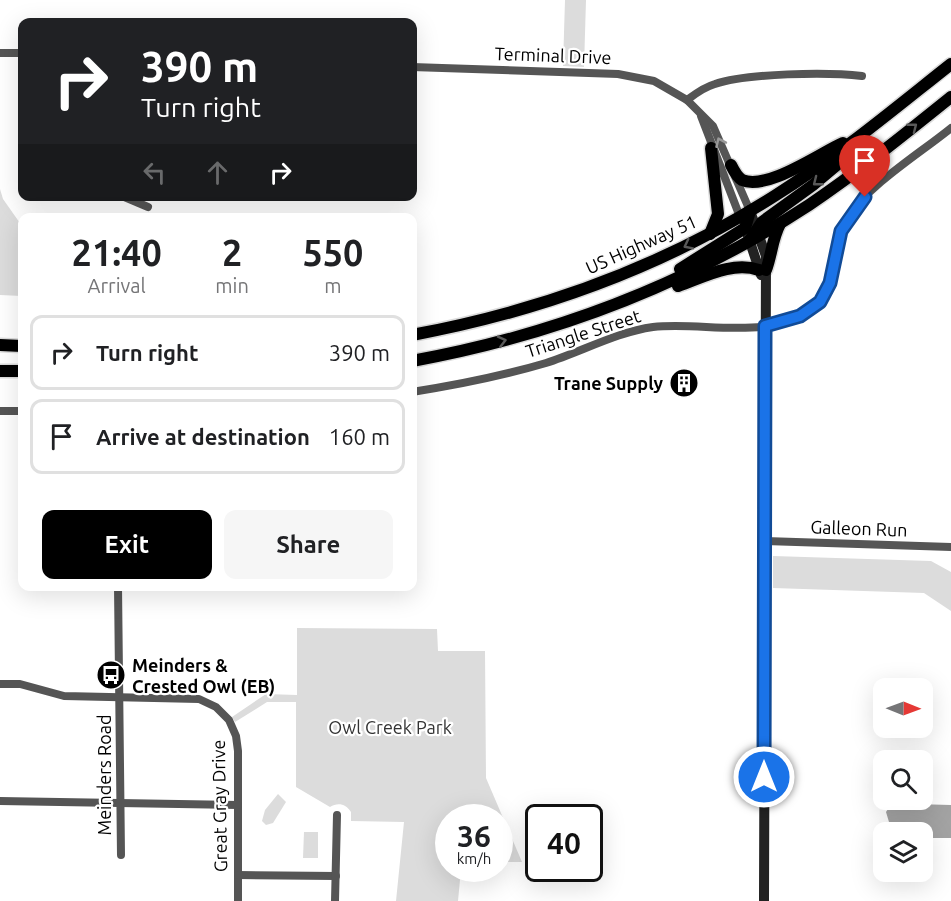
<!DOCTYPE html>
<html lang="en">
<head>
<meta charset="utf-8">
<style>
  body { margin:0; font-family:Ubuntu,sans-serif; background:#f6f6f6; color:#202124; height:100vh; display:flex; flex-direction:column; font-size:22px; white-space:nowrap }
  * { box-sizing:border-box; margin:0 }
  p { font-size:20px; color:#757577 }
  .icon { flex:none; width:33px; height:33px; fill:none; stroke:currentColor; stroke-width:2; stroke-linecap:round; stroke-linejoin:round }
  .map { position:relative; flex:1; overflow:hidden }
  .panel { position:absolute; left:18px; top:213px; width:399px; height:378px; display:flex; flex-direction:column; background:#fff; border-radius:12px; box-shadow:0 6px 24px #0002 }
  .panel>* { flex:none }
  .guide { position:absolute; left:18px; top:18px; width:399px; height:183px; border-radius:12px; box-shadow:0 6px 24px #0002; background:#202124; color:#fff; overflow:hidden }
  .needle { width:39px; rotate:91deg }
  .fabs { position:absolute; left:873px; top:678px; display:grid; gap:12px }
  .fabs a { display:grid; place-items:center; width:60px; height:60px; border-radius:12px; background:#fff; box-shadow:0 6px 24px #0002; font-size:30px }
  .speed { position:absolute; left:435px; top:804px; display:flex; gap:12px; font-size:30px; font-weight:700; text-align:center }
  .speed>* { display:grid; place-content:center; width:78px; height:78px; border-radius:50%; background:#fff; box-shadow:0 6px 24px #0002; line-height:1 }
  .speed small { font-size:15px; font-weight:400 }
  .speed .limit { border:3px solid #111; border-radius:9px; background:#fff; color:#111 }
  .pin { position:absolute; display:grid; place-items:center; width:51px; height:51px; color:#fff; margin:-62px -26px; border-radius:50% 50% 50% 0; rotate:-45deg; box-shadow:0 0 6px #0007 }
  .pin .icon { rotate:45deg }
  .me { position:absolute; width:66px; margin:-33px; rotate:0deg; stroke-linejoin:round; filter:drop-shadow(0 0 4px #0008) }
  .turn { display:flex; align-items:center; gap:21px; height:126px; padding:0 24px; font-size:27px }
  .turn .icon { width:78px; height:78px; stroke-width:2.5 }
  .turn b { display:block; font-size:42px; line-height:51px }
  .lanes { display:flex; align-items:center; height:57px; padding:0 24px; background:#0003; justify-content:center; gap:30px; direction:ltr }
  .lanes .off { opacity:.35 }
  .eta { display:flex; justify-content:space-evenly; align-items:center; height:102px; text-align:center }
  .eta b { font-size:36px; font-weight:700; line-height:42px }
  .action { display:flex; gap:12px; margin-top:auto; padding:12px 24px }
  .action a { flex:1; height:69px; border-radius:12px; background:#000; color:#fff; font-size:24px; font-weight:700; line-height:69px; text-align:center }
  .action a+a { background:#f6f6f6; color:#202124 }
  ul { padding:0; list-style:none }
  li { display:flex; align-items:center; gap:18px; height:75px; margin:0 12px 9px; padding:0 12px; border:3px solid #e0e0e0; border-radius:12px }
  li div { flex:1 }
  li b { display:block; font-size:22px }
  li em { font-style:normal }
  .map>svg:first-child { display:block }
  .green { fill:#dcdcdc }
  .water { fill:#a3a3a3 }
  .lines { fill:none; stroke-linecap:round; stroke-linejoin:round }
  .primary-casing { stroke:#dbdbdb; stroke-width:15 }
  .street { stroke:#555; stroke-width:8 }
  .secondary { stroke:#222; stroke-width:10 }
  .primary { stroke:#000; stroke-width:12 }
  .oneway { stroke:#595959 }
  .oneway2 { stroke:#999 }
  .route-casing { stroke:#114b97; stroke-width:15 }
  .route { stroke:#1a73e8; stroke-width:10 }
  .labels { text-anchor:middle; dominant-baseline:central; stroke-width:4.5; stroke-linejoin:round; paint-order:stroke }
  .street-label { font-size:18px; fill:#000; stroke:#fff }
  .poi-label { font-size:18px; font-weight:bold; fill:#000; stroke:#fff; text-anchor:end }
  .park-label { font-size:18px; fill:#333; stroke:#fff }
</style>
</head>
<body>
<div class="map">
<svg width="951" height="901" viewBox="0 0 951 901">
  <rect width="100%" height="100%" fill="#fff"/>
  <g class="green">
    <polygon points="565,0 586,0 584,67 563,66"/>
    <polygon points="0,189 3,199 22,226 22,296 0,295"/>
    <polygon points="773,556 931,561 951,572 951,611 924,593 773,588"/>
    <path d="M297,628l140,1 1,22h47l1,127 36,84h-22v-44h-52v50l13,1 -3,32h-62l8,-79 -53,-1v-9c-5,-8 -13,-10 -21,-5l-34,-20v-85h-29l-32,20 -3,-5 34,-23 31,1z"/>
    <polygon points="278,794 286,802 273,823 266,825 262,821 265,810"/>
    <polygon points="304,832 318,832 318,858 303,858"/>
  </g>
  <polygon class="water" points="914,804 951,805 951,838 923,838 922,832 892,832 886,812 890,806"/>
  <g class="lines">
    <g class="primary-casing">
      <g id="primary">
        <path d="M731,165c3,6 6,12 11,15 25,11 78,-27 101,-37"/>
        <polyline points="710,234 718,214 711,148"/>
        <polyline points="750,240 762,222 813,185 863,143"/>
        <polyline points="680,269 745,228 750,211"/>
        <path d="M766,270c6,-16 6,-31 14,-46"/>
        <path d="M678,286c26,-9 54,-25 81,-16"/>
        <path d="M412,335c129,-24 253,-69 364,-140 62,-39 118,-86 175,-131"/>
        <polyline points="0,345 22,346"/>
        <path d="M412,361c143,-26 276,-77 397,-156 49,-33 96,-71 142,-108"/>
        <polyline points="0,371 22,371"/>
      </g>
    </g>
    <g class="street">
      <polyline points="0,53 22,53"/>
      <polyline points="412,67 618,74 654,81 687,100 713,126 750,211"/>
      <path d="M687,100c8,-6 17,-13 28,-16 32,-11 113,-12 147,-8"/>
      <polyline points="701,116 740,217"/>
      <polyline points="122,196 148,207"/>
      <path d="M412,392c45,-7 90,-16 134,-29 35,-11 71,-31 107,-36 51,-6 115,15 160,-19 27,-20 17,-64 35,-91 23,-34 71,-63 103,-89"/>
      <polyline points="0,411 22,411"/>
      <polyline points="765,541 951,547"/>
      <polyline points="118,586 121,855"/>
      <polyline points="0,684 20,684 64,696 199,699 216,707 229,720 236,736 238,751 238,901"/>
      <polyline points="0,801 238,805"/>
      <polyline points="238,875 336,876"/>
      <polyline points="335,901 337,815"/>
    </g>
    <g class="secondary">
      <polyline points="750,211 766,256 764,901"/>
      <polyline points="747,233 761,275"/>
    </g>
    <use href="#primary" class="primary"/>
  </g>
  <defs><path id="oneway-chevron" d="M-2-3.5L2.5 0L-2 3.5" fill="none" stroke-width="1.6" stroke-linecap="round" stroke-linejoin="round" transform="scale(1.5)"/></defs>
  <g class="oneway">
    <use href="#oneway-chevron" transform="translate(913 127) rotate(-38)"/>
    <use href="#oneway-chevron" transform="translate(817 182) rotate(142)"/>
    <use href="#oneway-chevron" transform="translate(688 245) rotate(153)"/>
    <use href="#oneway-chevron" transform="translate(502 341) rotate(-14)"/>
  </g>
  <use class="oneway2" href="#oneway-chevron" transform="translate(720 142) rotate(-114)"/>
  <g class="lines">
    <g class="route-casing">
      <polyline id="route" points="764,777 765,326 800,316 820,302 830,283 841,231 865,197"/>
    </g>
    <use href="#route" class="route"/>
  </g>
  <defs>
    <g id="building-disc" transform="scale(1.5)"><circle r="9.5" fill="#000" stroke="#fff"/><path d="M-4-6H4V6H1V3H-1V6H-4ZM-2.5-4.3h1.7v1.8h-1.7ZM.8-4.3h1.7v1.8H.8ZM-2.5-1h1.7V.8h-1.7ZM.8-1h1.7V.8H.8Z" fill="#fff"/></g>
    <g id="bus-disc" transform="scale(1.5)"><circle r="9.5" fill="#000" stroke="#fff"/><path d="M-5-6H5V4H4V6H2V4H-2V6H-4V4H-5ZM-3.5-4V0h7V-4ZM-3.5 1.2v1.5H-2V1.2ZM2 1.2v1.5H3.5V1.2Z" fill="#fff"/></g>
  </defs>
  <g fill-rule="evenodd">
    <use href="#building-disc" x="684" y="383"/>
    <use href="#bus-disc" x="111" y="675"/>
  </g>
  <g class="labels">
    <g class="street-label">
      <text transform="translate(553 55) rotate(2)">Terminal Drive</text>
      <text transform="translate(641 244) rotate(-24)">US Highway 51</text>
      <text transform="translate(583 333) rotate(-18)">Triangle Street</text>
      <text transform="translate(859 528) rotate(2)">Galleon Run</text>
      <text transform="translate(104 775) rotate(-90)">Meinders Road</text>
      <text transform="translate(219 806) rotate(-91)">Great Gray Drive</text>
    </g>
    <g class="poi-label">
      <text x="663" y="383">Trane Supply</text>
      <text x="132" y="665" text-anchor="start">Meinders &amp;<tspan x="132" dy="21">Crested Owl (EB)</tspan></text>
    </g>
    <g class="park-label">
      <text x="390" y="727">Owl Creek Park</text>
    </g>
  </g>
</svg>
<div class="fabs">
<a><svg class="needle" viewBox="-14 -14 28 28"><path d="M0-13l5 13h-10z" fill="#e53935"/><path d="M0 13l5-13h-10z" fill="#757577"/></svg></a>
<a><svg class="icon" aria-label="search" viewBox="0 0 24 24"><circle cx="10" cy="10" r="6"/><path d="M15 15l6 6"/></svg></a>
<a><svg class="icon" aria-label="layers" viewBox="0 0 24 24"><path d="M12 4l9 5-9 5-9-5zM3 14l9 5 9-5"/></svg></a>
</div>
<div class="speed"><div>36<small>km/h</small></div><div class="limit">40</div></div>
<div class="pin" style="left:865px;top:197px;background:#d93025"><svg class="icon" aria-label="arrive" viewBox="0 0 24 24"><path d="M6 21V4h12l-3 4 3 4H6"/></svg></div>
<svg class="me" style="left:764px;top:777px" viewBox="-20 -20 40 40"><circle r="17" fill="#1a73e8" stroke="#fff" stroke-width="3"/><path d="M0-11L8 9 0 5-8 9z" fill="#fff"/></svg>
<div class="guide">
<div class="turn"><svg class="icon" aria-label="right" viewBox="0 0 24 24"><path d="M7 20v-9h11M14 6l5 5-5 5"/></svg><div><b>390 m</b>Turn right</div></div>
<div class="lanes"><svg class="icon off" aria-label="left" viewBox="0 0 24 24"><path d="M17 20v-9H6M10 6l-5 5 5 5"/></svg><svg class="icon off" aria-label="ahead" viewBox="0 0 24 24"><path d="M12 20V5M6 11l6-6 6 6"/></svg><svg class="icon" aria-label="right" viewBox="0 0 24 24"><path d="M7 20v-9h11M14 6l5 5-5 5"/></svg></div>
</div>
<section class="panel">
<div class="eta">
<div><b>21:40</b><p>Arrival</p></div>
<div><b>2</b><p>min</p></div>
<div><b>550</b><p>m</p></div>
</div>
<ul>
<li><svg class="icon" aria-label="right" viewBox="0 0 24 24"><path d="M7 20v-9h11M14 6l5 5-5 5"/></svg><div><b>Turn right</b></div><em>390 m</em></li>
<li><svg class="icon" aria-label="arrive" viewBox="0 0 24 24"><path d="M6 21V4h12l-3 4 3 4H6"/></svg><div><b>Arrive at destination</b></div><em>160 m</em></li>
</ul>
<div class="action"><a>Exit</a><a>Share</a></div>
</section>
</div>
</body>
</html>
